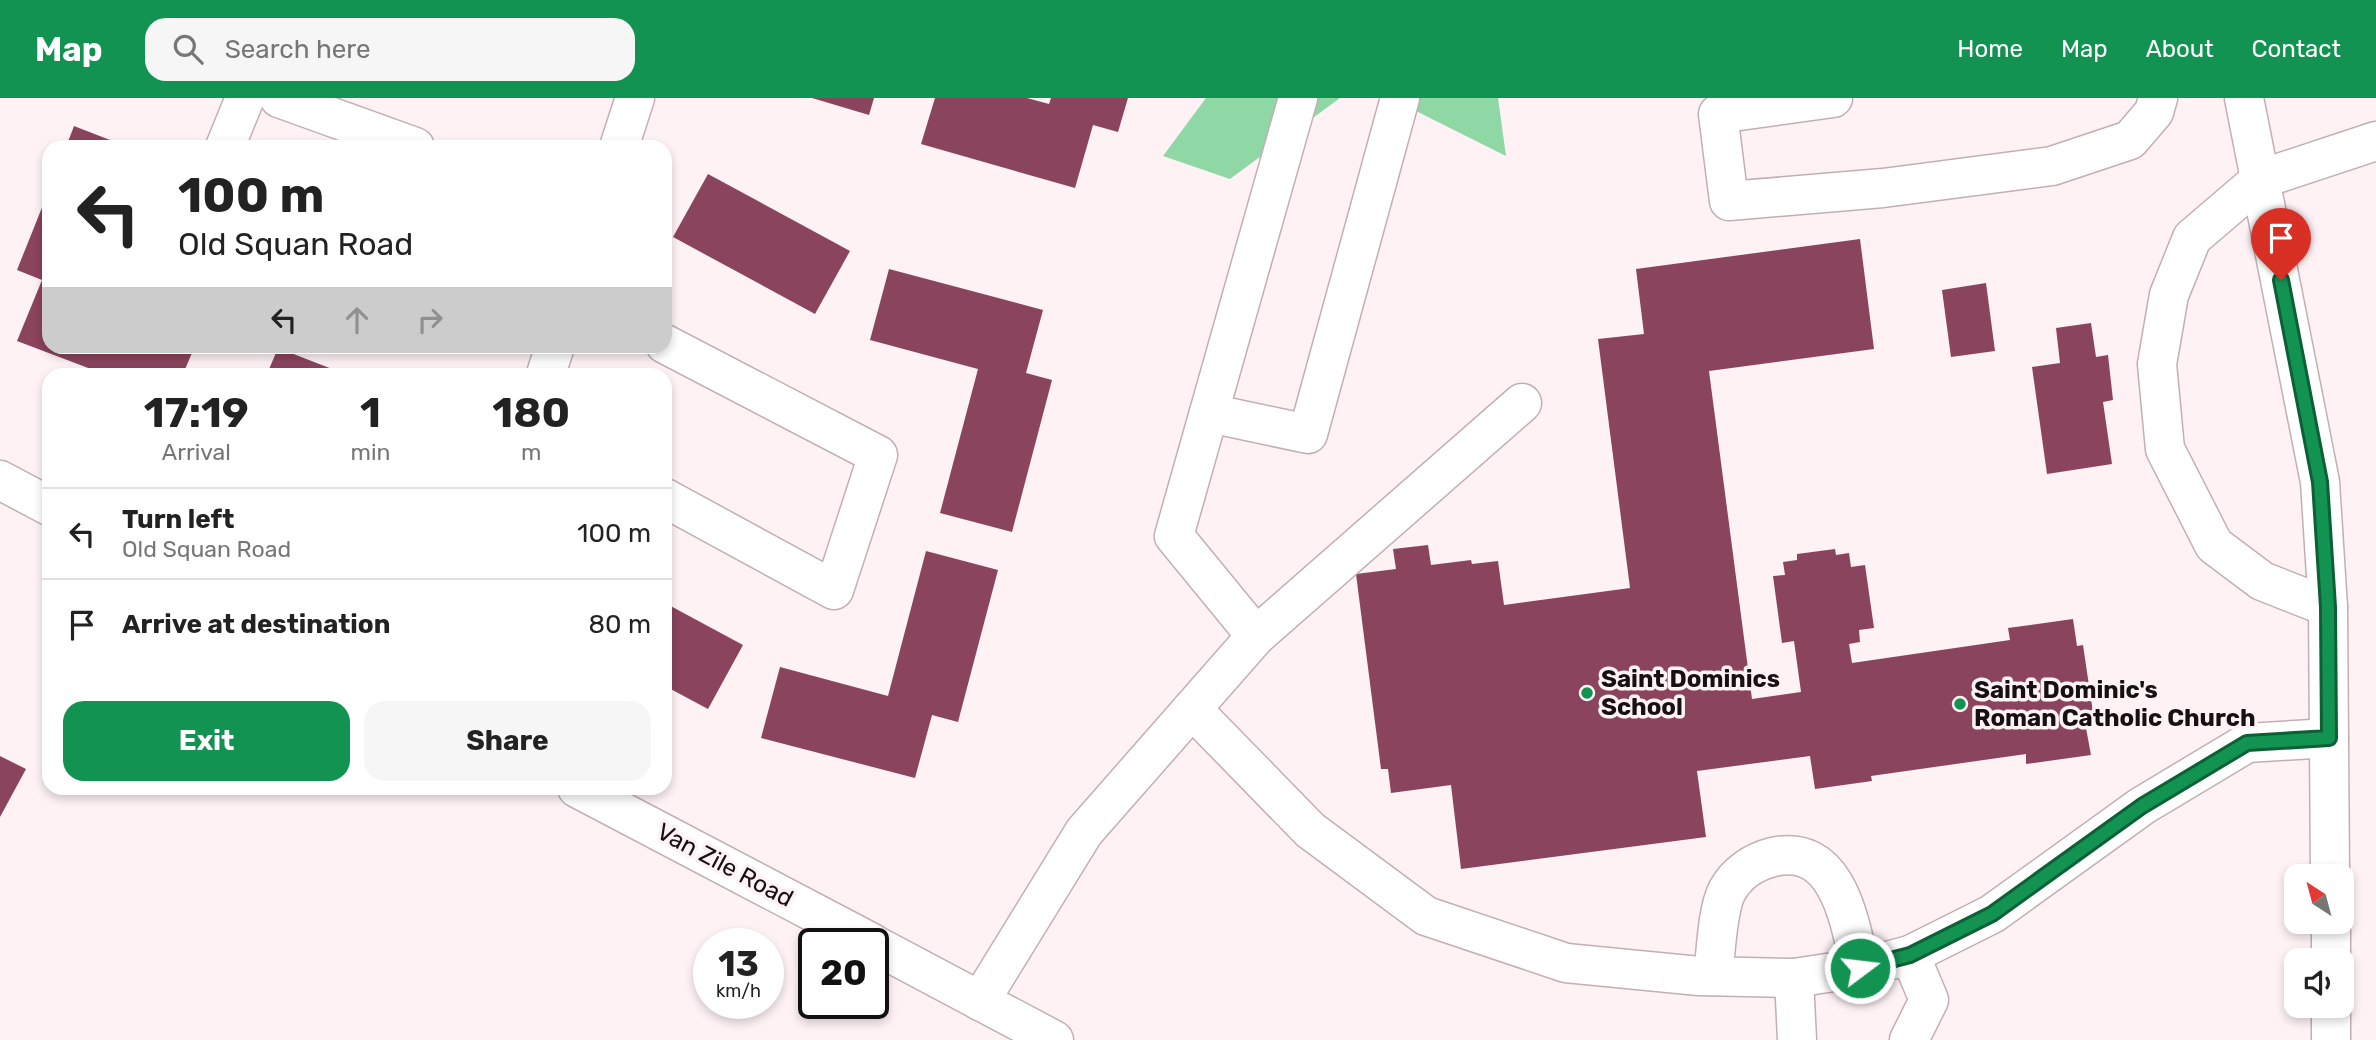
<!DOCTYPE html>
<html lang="en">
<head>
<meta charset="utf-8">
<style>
  body { margin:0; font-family:Rubik,sans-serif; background:#f6f6f6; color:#222; height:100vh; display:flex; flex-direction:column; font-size:26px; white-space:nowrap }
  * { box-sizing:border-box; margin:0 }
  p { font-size:23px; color:#767676 }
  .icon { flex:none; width:38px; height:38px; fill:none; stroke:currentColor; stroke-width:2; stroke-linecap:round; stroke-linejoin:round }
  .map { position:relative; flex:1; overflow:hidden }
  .drawer { position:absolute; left:42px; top:270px; width:630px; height:427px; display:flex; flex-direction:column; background:#fff; border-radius:21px; box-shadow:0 4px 10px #0003 }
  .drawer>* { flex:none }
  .hud { position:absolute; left:42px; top:42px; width:630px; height:214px; border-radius:21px; box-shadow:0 4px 10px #0003; background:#fff; color:#222; overflow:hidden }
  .needle { width:46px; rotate:324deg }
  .controls { position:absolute; left:2284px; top:766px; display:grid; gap:14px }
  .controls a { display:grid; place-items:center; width:70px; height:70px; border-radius:14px; background:#fff; box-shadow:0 4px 10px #0003; font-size:35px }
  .speed { position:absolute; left:693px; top:830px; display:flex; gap:14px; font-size:35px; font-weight:700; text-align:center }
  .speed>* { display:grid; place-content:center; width:91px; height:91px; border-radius:50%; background:#fff; box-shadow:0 4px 10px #0003; line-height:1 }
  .speed small { font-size:18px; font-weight:400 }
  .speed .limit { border:4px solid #111; border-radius:10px; background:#fff; color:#111 }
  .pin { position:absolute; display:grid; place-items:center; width:60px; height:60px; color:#fff; margin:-72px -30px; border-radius:50% 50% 50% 0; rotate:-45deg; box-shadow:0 0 7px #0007 }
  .pin .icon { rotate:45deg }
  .me { position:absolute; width:77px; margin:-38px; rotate:75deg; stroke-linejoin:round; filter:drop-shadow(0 0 5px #0008) }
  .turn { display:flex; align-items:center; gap:24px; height:147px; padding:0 21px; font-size:32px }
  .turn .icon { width:91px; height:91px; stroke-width:2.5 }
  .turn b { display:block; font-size:49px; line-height:60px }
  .lanes { display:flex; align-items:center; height:66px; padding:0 21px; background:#0003; justify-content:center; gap:35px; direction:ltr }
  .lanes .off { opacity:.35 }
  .eta { display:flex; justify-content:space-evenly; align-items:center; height:119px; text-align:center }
  .eta b { font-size:42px; font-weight:700; line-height:49px }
  .button { display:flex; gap:14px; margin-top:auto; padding:14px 21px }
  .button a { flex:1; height:80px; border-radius:21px; background:#139351; color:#fff; font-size:28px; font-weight:700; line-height:80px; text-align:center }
  .button a+a { background:#f6f6f6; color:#222 }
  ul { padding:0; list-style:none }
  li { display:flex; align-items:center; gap:21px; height:91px; padding:0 21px; border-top:2px solid #e0e0e0 }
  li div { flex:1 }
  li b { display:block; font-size:26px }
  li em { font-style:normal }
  header { display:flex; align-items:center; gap:42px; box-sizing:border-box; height:98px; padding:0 35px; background:#139351; color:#fff }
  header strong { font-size:33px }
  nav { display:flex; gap:38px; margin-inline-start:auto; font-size:24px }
  .search { width:490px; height:63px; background:#f6f6f6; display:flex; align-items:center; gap:18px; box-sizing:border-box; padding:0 24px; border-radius:21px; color:#767676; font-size:26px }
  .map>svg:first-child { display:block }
  .forest { fill:#8fd7a5 }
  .building { fill:#8b445d }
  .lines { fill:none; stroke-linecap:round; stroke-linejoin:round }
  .minor-casing { stroke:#c2afb4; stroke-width:41 }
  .minor { stroke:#fff; stroke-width:38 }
  .route-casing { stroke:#0c6035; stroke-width:18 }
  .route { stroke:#139351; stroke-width:12 }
  .poi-dot { fill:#139351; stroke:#fef2f5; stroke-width:2.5 }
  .labels { text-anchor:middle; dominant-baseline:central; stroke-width:7; stroke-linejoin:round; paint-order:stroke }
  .poi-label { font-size:24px; font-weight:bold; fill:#171012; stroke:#fef2f5; text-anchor:start }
  .street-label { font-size:24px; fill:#171012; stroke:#fef2f5 }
</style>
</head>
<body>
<header>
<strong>Map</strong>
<div class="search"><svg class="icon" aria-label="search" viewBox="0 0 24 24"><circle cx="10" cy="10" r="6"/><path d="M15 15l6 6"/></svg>Search here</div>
<nav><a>Home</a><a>Map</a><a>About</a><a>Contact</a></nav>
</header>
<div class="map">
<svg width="2376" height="942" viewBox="0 0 2376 942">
  <rect width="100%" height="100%" fill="#fef2f5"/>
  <g class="forest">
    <polygon points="1206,0 1340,0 1230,81 1163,58"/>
    <polygon points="1390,0 1498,0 1506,58"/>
  </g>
  <g class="building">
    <polygon points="812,0 874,0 869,17"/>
    <polygon points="935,0 1027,0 1049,6 1051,0 1128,0 1118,34 1093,27 1075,90 921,46"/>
    <polygon points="74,28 128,49 66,49"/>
    <polygon points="708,76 850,153 815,216 673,139"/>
    <polygon points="49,92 49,248 195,248 183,276 104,276 17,243 42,182 17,172"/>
    <polygon points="1860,141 1874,251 1709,273 1752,601 1801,594 1794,543 1782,545 1773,478 1785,477 1783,464 1797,462 1797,456 1835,451 1836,457 1849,455 1851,469 1865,467 1874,530 1859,532 1860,544 1849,546 1852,565 2010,542 2008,530 2073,521 2077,548 2083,547 2095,628 2086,630 2091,657 2026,666 2026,656 1871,678 1872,683 1815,691 1810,658 1697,673 1706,739 1461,771 1451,687 1391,695 1388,671 1381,671 1356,476 1396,471 1393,451 1428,447 1431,467 1471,462 1472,466 1498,463 1504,507 1630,490 1598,241 1644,236 1636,171"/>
    <polygon points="889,171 1043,212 1026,275 1052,282 1012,434 940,415 978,271 870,242"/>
    <polygon points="1986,185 1995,253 1951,259 1942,192"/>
    <polygon points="2091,225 2096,259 2108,257 2113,302 2103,304 2112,366 2047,376 2032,269 2060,265 2056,230"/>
    <polygon points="278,250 345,276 267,276"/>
    <polygon points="926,453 998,472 958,624 932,617 915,680 761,640 780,569 888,598"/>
    <polygon points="665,505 743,547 708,611 665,588"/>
    <polygon points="0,658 26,671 0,719"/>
  </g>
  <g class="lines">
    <g class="minor-casing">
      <g id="minor">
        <polyline points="279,0 415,49"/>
        <polyline points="1833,0 1718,16 1729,103 1883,90 2052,68 2130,42 2154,14 2158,0"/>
        <polyline points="2244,0 2320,384 2328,509 2330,779"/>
        <polyline points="225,49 245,0"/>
        <polyline points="619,49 635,0"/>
        <polyline points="665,246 878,357 834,492 665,400"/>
        <polyline points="546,276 555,248"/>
        <polyline points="1209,315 1308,336 1400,0"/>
        <polyline points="0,382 49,408"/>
        <polyline points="2328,509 2262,483 2214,447 2165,351 2157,266 2169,197 2192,140 2261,81 2376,43"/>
        <polyline points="1256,538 1522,305"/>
        <polyline points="1192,611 1310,732 1426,818 1566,865 1699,878 1794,880"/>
        <polyline points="577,690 872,845"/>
        <polyline points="2331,824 2331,863"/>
        <polyline points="873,846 1054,942"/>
        <polyline points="1910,857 1992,816 2142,708 2247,645 2329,640"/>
        <path d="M1713,878c3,-23 4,-66 14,-85 9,-17 26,-29 46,-34 65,-15 77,65 87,111"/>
        <polyline points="980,903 1084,734 1256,538 1174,438 1298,0"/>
        <polyline points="2331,908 2331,942"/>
        <polyline points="1797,942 1794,880 1860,870 1910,857 1929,902 1909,942"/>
      </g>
    </g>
    <use href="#minor" class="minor"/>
  </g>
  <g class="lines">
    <g class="route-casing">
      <polyline id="route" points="1860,870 1910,857 1992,816 2142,708 2247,645 2329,640 2328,509 2320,384 2281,182"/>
    </g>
    <use href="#route" class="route"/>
  </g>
  <g class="poi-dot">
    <circle cx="1587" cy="595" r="7"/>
    <circle cx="1960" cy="606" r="7"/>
  </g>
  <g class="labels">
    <g class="poi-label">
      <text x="1601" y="581">Saint Dominics<tspan x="1601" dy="28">School</tspan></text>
      <text x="1974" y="592">Saint Dominic's<tspan x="1974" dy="28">Roman Catholic Church</tspan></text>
    </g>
    <g class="street-label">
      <text transform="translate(725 767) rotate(28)">Van Zile Road</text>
    </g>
  </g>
</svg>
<div class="controls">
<a><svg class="needle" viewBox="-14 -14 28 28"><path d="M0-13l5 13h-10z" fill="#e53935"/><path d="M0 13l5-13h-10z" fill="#767676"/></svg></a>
<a><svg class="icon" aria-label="sound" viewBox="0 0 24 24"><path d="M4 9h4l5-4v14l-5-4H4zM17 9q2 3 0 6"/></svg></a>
</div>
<div class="speed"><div>13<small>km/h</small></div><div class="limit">20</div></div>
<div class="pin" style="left:2281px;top:182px;background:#d93025"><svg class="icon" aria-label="arrive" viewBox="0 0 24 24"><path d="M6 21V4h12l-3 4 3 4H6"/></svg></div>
<svg class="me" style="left:1860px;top:870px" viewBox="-20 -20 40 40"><circle r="17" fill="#139351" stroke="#fff" stroke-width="3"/><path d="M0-11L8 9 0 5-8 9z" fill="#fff"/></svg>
<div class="hud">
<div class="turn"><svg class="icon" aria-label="left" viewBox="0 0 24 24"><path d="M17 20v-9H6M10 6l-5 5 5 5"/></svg><div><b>100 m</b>Old Squan Road</div></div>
<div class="lanes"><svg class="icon" aria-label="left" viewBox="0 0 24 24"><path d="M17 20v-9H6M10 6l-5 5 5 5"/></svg><svg class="icon off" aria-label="ahead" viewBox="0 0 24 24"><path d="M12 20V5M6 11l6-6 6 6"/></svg><svg class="icon off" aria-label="right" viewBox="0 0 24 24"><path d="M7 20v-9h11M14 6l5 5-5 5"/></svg></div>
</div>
<section class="drawer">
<div class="eta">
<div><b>17:19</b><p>Arrival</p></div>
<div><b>1</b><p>min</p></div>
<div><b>180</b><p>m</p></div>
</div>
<ul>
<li><svg class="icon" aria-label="left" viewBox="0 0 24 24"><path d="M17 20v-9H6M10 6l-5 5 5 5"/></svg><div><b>Turn left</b><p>Old Squan Road</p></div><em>100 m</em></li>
<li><svg class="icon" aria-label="arrive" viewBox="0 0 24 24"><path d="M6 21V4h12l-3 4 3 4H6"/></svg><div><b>Arrive at destination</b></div><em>80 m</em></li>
</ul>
<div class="button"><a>Exit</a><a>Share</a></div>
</section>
</div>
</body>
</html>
